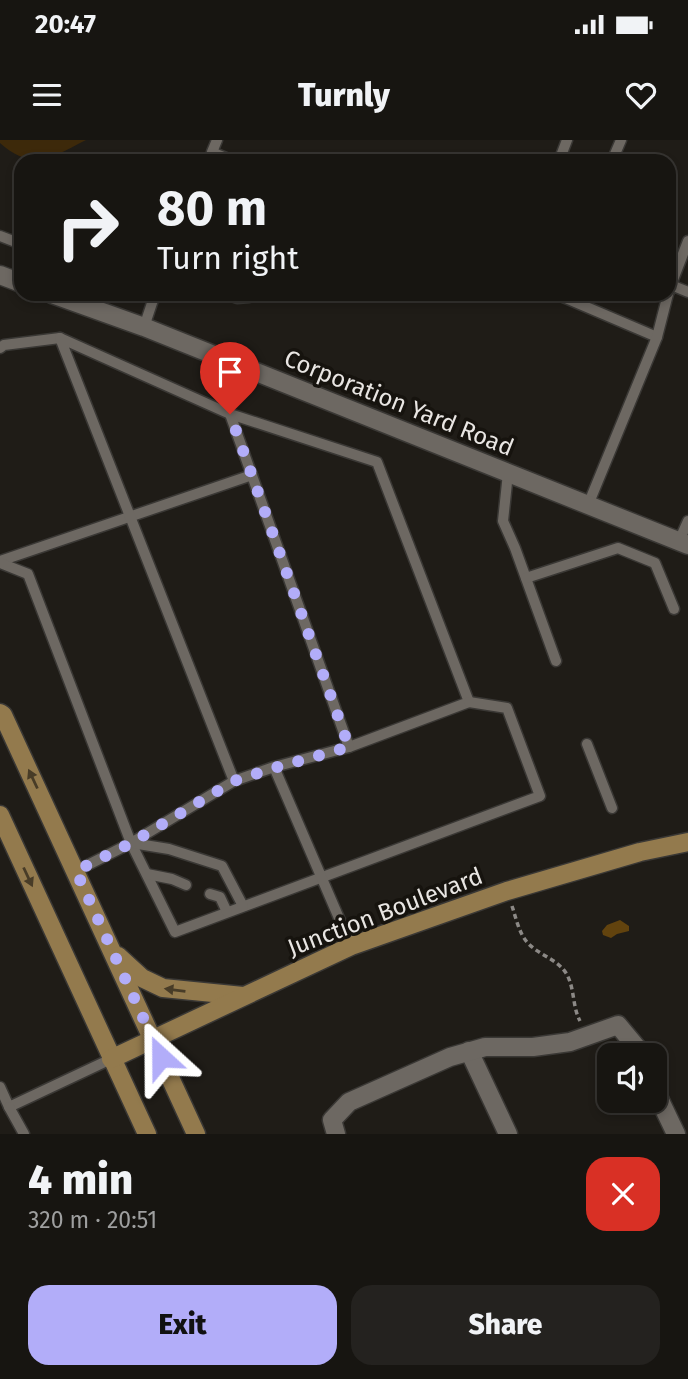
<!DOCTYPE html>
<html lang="en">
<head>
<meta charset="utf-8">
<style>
  body { margin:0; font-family:"Fira Sans",sans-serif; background:#24221f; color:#f1f3f6; height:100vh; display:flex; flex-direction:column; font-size:26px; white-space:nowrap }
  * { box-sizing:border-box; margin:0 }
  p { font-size:23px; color:#9e9f9f }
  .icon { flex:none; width:38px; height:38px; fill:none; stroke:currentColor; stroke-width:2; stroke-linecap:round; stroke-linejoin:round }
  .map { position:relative; height:994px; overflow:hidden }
  .side { display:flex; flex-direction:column; background:#171511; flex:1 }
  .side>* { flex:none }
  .hud { position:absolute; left:14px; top:14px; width:662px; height:147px; border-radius:21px; box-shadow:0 4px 10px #0003,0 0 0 2px #363431; background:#171511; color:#f1f3f6; overflow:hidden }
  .tools { position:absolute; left:597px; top:903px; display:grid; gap:14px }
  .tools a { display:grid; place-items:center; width:70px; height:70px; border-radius:14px; background:#171511; box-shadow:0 4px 10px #0003,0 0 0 2px #363431; font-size:35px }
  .pin { position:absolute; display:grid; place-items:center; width:60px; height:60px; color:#fff; margin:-72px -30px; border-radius:50% 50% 50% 0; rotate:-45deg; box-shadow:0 0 7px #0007 }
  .pin .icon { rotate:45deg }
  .me { position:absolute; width:77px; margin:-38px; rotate:336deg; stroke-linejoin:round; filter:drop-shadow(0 0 5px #0008) }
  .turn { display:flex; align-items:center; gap:24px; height:147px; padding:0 28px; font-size:32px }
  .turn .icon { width:91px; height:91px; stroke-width:2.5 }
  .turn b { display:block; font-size:49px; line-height:60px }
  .round { display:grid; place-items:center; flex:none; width:74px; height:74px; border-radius:21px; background:#24221f }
  .head { display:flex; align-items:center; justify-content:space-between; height:119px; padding:0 28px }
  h1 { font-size:42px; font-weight:800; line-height:52px }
  .action { display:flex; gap:14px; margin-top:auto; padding:14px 28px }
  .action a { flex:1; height:80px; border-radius:21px; background:#b2adf9; color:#111; font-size:28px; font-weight:800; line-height:80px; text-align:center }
  .action a+a { background:#24221f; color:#f1f3f6 }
  .status { display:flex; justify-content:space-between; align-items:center; height:49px; padding:0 35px; background:#171511; direction:ltr }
  .status svg { height:19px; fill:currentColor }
  header { display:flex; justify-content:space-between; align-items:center; height:91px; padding:0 28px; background:#171511; font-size:32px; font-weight:800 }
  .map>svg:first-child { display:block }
  .green { fill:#3d290a }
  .water { fill:#62430e }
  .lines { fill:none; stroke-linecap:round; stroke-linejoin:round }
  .service-casing { stroke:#3a3835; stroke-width:13 }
  .minor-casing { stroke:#3a3835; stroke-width:21 }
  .secondary-casing { stroke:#3a3835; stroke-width:21 }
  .path { stroke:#8c8986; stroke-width:3.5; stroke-dasharray:5 3.5; stroke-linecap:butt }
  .service { stroke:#6d6862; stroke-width:10 }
  .minor { stroke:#6d6862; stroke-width:18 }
  .secondary { stroke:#937a4d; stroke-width:18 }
  .oneway { fill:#483c27 }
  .route { stroke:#b2adf9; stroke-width:12; stroke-dasharray:0 21.6 }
  .labels { text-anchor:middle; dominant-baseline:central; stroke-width:7; stroke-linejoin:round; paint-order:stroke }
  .street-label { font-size:24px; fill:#e9e6e3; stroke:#16130e }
</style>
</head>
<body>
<div class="status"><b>20:47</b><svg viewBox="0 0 49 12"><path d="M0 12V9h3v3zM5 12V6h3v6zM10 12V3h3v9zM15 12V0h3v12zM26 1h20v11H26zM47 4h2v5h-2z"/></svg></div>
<header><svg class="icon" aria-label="menu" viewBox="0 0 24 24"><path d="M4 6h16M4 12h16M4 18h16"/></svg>Turnly<svg class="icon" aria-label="heart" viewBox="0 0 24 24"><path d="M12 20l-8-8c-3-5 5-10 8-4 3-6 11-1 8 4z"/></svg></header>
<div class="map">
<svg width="688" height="994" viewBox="0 0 688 994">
  <rect width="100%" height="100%" fill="#1f1c17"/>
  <path class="green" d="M0,0h86c-35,18 -53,32 -86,3z"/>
  <polygon class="water" points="620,780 629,786 629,791 617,794 611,798 603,795 602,791 607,785"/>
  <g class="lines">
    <g class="service-casing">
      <g id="service">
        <polyline points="217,0 212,12 233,21"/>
        <polyline points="559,21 567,0"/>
        <polyline points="612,21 621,0"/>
        <polyline points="0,96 21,104"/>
        <polyline points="671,145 688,101"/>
        <polyline points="670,150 671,145 688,152"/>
        <polyline points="226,154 237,158 249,157 251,154"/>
        <polyline points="556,154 657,197"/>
        <polyline points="144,187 154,157"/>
        <polyline points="0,208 4,205 60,198"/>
        <polyline points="230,274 377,322 469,562 349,607"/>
        <polyline points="508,333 503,381 515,408 556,521"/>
        <polyline points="588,365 657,197 668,154"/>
        <polyline points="679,401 688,381"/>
        <polyline points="0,421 252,335"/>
        <polyline points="0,423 28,434 131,703 175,792 540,656 507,568 469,562"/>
        <polyline points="526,438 618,408 655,423 674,469"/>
        <polyline points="587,604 612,668"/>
        <polyline points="274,627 349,607 230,274 60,198 234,641 274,627 351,806"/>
        <polyline points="132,703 169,709 222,726 243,766"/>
        <polyline points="76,731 131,703 234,641"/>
        <polyline points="147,734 172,739 186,745"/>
        <polyline points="210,754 220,757 227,772"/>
        <polyline points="0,947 9,967 111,919"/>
        <polyline points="9,967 24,994"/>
      </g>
    </g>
    <g class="minor-casing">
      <g id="minor">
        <polyline points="0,135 21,143"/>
        <polyline points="52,154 144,187 688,405"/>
        <polyline points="469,911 508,994"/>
        <polyline points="654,948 676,994"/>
        <polyline points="336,994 332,980 349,962 450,917 485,907 533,907 570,902 618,885 638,909 640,915"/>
      </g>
    </g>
    <g class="secondary-casing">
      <g id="secondary">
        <polyline points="0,573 3,575 196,994"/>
        <polyline points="0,675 147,994"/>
        <polyline points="118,816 142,838 163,848 243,856"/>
        <polyline points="111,919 351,806 507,751 640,712 688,702"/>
      </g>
    </g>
    <path class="path" d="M512,766c4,12 7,27 15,36 11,13 29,16 39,31 9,15 6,33 14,48"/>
    <use href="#service" class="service"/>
    <use href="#minor" class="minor"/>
    <use href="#secondary" class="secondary"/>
  </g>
  <defs><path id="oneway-solid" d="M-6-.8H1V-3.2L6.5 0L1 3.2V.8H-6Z" transform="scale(1.75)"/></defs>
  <g class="oneway">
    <use href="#oneway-solid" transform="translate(33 639) rotate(-115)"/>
    <use href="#oneway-solid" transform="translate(28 737) rotate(65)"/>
    <use href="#oneway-solid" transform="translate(175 850) rotate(-173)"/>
  </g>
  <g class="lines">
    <polyline class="route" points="161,917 76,731 131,703 234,641 274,628 349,607 230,274"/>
  </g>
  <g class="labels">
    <g class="street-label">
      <text transform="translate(399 263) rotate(22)">Corporation Yard Road</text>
      <text transform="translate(385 772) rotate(-21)">Junction Boulevard</text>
    </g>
  </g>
</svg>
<div class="tools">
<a><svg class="icon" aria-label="sound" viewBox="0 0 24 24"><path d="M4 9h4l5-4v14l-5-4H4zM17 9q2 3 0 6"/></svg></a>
</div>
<div class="pin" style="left:230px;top:274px;background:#d93025"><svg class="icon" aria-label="arrive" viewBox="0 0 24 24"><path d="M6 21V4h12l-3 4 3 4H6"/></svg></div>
<svg class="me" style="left:161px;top:917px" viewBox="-20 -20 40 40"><path d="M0-17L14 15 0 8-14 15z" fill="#b2adf9" stroke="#fff" stroke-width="4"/></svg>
<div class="hud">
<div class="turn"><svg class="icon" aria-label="right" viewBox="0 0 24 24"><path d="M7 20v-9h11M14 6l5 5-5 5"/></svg><div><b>80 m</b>Turn right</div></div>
</div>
</div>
<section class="side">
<div class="head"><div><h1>4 min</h1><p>320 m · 20:51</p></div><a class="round" style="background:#d93025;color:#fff"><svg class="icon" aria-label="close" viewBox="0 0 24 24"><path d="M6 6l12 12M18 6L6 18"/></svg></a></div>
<div class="action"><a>Exit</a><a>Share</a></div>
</section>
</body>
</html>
